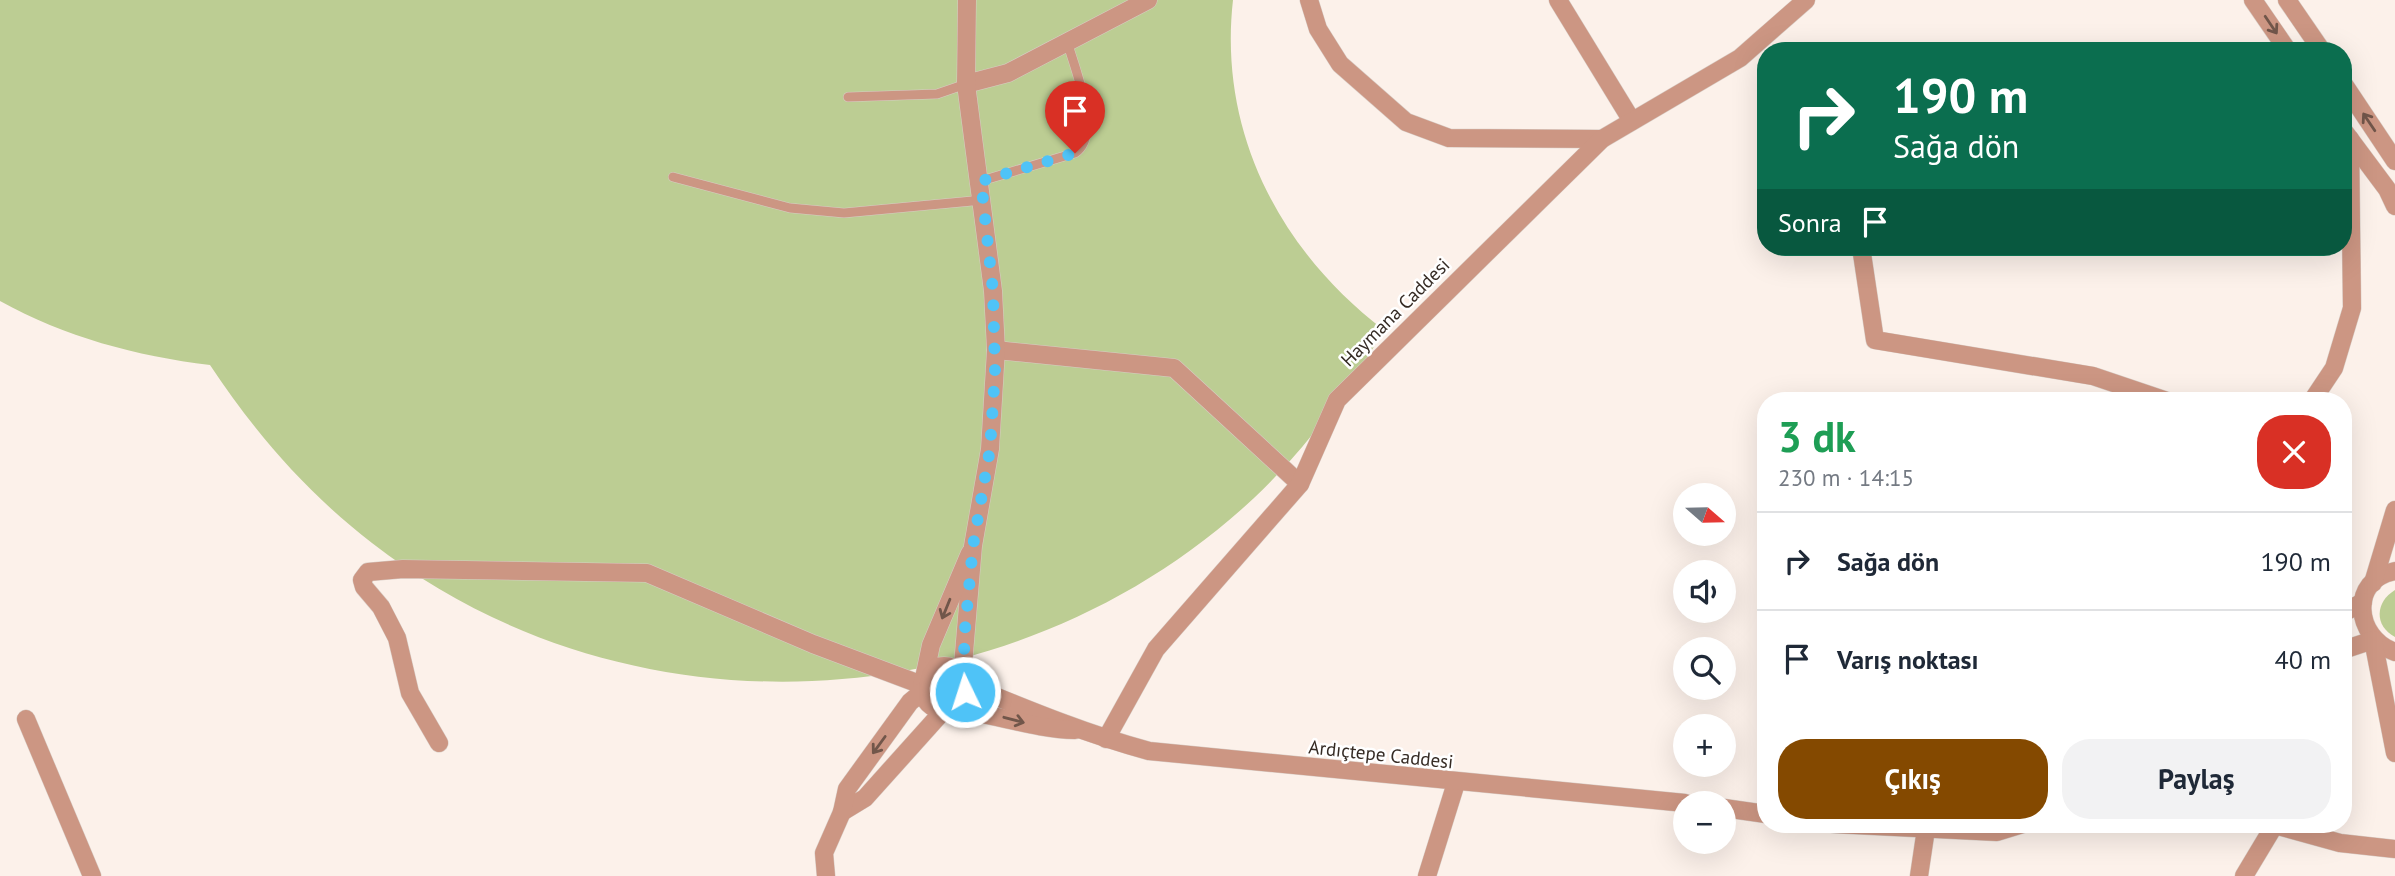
<!DOCTYPE html>
<html lang="tr">
<head>
<meta charset="utf-8">
<style>
  body { margin:0; font-family:"PT Sans",sans-serif; background:#f2f2f3; color:#1f2937; height:100vh; display:flex; flex-direction:column; font-size:26px; white-space:nowrap }
  * { box-sizing:border-box; margin:0 }
  p { font-size:23px; color:#747a83 }
  .icon { flex:none; width:38px; height:38px; fill:none; stroke:currentColor; stroke-width:2; stroke-linecap:round; stroke-linejoin:round }
  .map { position:relative; flex:1; overflow:hidden }
  .details { position:absolute; left:1757px; top:392px; width:595px; height:441px; display:flex; flex-direction:column; background:#fff; border-radius:28px; box-shadow:0 7px 28px #0002 }
  .details>* { flex:none }
  .top-card { position:absolute; left:1757px; top:42px; width:595px; height:214px; border-radius:28px; box-shadow:0 7px 28px #0002; background:#0b6e4f; color:#fff; overflow:hidden }
  .needle { width:46px; rotate:110deg }
  .buttons { position:absolute; left:1673px; top:483px; display:grid; gap:14px }
  .buttons a { display:grid; place-items:center; width:63px; height:63px; border-radius:50%; background:#fff; box-shadow:0 7px 28px #0002; font-size:35px }
  .pin { position:absolute; display:grid; place-items:center; width:60px; height:60px; color:#fff; margin:-72px -30px; border-radius:50% 50% 50% 0; rotate:-45deg; box-shadow:0 0 7px #0007 }
  .pin .icon { rotate:45deg }
  .me { position:absolute; width:77px; margin:-38px; rotate:356deg; stroke-linejoin:round; filter:drop-shadow(0 0 5px #0008) }
  .turn { display:flex; align-items:center; gap:24px; height:147px; padding:0 21px; font-size:32px }
  .turn .icon { width:91px; height:91px; stroke-width:2.5 }
  .turn b { display:block; font-size:49px; line-height:60px }
  .then { display:flex; align-items:center; height:66px; padding:0 21px; background:#0003; gap:14px; font-size:26px }
  .round { display:grid; place-items:center; flex:none; width:74px; height:74px; border-radius:28px; background:#f2f2f3 }
  .summary { display:flex; align-items:center; justify-content:space-between; height:119px; padding:0 21px }
  h1 { font-size:42px; font-weight:700; line-height:52px; color:#1e9e55 }
  .action { display:flex; gap:14px; margin-top:auto; padding:14px 21px }
  .action a { flex:1; height:80px; border-radius:28px; background:#844900; color:#fff; font-size:28px; font-weight:700; line-height:80px; text-align:center }
  .action a+a { background:#f2f2f3; color:#1f2937 }
  ul { padding:0; list-style:none }
  li { display:flex; align-items:center; gap:21px; height:98px; padding:0 21px; border-top:2px solid #e0e1e3 }
  li div { flex:1 }
  li b { display:block; font-size:26px }
  li em { font-style:normal }
  .map>svg:first-child { display:block }
  .green { fill:#bccd93 }
  .lines { fill:none; stroke-linecap:round; stroke-linejoin:round }
  .service-casing { stroke:#d8cdc6; stroke-width:10 }
  .minor-casing { stroke:#d8cdc6; stroke-width:19 }
  .tertiary-casing { stroke:#d8cdc6; stroke-width:19 }
  .service { stroke:#cc9683; stroke-width:9 }
  .minor { stroke:#cc9683; stroke-width:18 }
  .tertiary { stroke:#cc9683; stroke-width:18 }
  .oneway { stroke:#71564a }
  .route { stroke:#4fc3f7; stroke-width:12; stroke-dasharray:0 21.6 }
  .labels { text-anchor:middle; dominant-baseline:central; stroke-width:5; stroke-linejoin:round; paint-order:stroke }
  .street-label { font-size:19px; fill:#352b24; stroke:#fff }
</style>
</head>
<body>
<div class="map">
<svg width="2395" height="876" viewBox="0 0 2395 876">
  <rect width="100%" height="100%" fill="#fcf1ea"/>
  <g class="green">
    <path d="M0,0h1233c-15,132 47,251 151,330 -36,61 -78,119 -130,168 -240,224 -622,248 -882,45 -65,-50 -117,-110 -162,-178 -74,-9 -145,-28 -210,-64z"/>
    <path d="M2395,590v47c-21,-11 -20,-35 0,-47z"/>
  </g>
  <g class="lines">
    <g class="service-casing">
      <g id="service">
        <polyline points="848,97 937,94 966,84"/>
        <polyline points="673,177 790,208 844,213 983,200"/>
        <path d="M981,181l94,-28c28,-18 -1,-86 -8,-112"/>
      </g>
    </g>
    <g class="minor-casing">
      <g id="minor">
        <polyline points="1309,0 1318,29 1340,64 1406,122 1449,138 1602,139"/>
        <polyline points="1558,0 1632,121"/>
        <polyline points="966,84 1008,73 1148,0"/>
        <polyline points="1861,247 1875,340 2093,376 2167,401"/>
        <polyline points="996,350 1174,368 1300,484"/>
        <polyline points="2312,401 2334,368 2352,308 2350,139"/>
        <polyline points="962,677 973,546 990,449 996,350 993,291 966,84 967,0"/>
        <polyline points="924,678 931,645 970,553"/>
        <polyline points="26,719 92,876"/>
        <polyline points="1106,739 1156,649 1300,484 1337,400 1602,139 1740,58 1806,0"/>
        <polyline points="439,743 410,693 397,638 381,607 364,587 362,580 368,572 403,569 647,573 813,644 922,685"/>
        <polyline points="2271,824 2340,843 2395,849"/>
        <polyline points="1427,876 1456,783"/>
        <polyline points="1919,876 1926,829"/>
        <polyline points="2244,876 2274,826"/>
      </g>
    </g>
    <g class="tertiary-casing">
      <g id="tertiary">
        <polyline points="2253,0 2288,51"/>
        <polyline points="2287,0 2322,51"/>
        <polyline points="2343,83 2395,161"/>
        <polyline points="2343,130 2387,189 2395,206"/>
        <path d="M2395,571c-46,8 -41,67 0,81"/>
        <polyline points="2373,583 2395,510"/>
        <polyline points="2343,613 2363,602"/>
        <polyline points="2343,650 2373,640 2395,753"/>
        <circle cx="944" cy="688" r="22"/>
        <path d="M965,684c61,25 121,50 184,67l536,52"/>
        <path d="M951,709c42,4 82,20 124,21"/>
        <polyline points="1724,808 1766,814"/>
        <polyline points="842,812 865,798 944,710"/>
        <polyline points="1834,824 1997,832 2023,824"/>
        <polyline points="826,876 824,853 842,812 847,789 910,702 922,692"/>
      </g>
    </g>
    <use href="#service" class="service"/>
    <use href="#minor" class="minor"/>
    <use href="#tertiary" class="tertiary"/>
  </g>
  <defs><path id="oneway-shaft" d="M-6 0H5M1.5-3L5.5 0L1.5 3" fill="none" stroke-width="1.6" stroke-linecap="round" stroke-linejoin="round" transform="scale(1.75)"/></defs>
  <g class="oneway">
    <use href="#oneway-shaft" transform="translate(2271 25) rotate(56)"/>
    <use href="#oneway-shaft" transform="translate(2369 122) rotate(-124)"/>
    <use href="#oneway-shaft" transform="translate(946 609) rotate(112)"/>
    <use href="#oneway-shaft" transform="translate(1014 720) rotate(15)"/>
    <use href="#oneway-shaft" transform="translate(879 745) rotate(126)"/>
  </g>
  <g class="lines">
    <polyline class="route" points="965,692 964,640 973,546 990,449 995,372 993,291 981,181 1075,153"/>
  </g>
  <g class="labels">
    <g class="street-label">
      <text transform="translate(1395 312) rotate(-45)">Haymana Caddesi</text>
      <text transform="translate(1381 754) rotate(6)">Ardıçtepe Caddesi</text>
    </g>
  </g>
</svg>
<div class="buttons">
<a><svg class="needle" viewBox="-14 -14 28 28"><path d="M0-13l5 13h-10z" fill="#e53935"/><path d="M0 13l5-13h-10z" fill="#747a83"/></svg></a>
<a><svg class="icon" aria-label="sound" viewBox="0 0 24 24"><path d="M4 9h4l5-4v14l-5-4H4zM17 9q2 3 0 6"/></svg></a>
<a><svg class="icon" aria-label="search" viewBox="0 0 24 24"><circle cx="10" cy="10" r="6"/><path d="M15 15l6 6"/></svg></a>
<a>+</a>
<a>−</a>
</div>
<div class="pin" style="left:1075px;top:153px;background:#d93025"><svg class="icon" aria-label="arrive" viewBox="0 0 24 24"><path d="M6 21V4h12l-3 4 3 4H6"/></svg></div>
<svg class="me" style="left:965px;top:692px" viewBox="-20 -20 40 40"><circle r="17" fill="#4fc3f7" stroke="#fff" stroke-width="3"/><path d="M0-11L8 9 0 5-8 9z" fill="#fff"/></svg>
<div class="top-card">
<div class="turn"><svg class="icon" aria-label="right" viewBox="0 0 24 24"><path d="M7 20v-9h11M14 6l5 5-5 5"/></svg><div><b>190 m</b>Sağa dön</div></div>
<div class="then">Sonra<svg class="icon" aria-label="arrive" viewBox="0 0 24 24"><path d="M6 21V4h12l-3 4 3 4H6"/></svg></div>
</div>
<section class="details">
<div class="summary"><div><h1>3 dk</h1><p>230 m · 14:15</p></div><a class="round" style="background:#d93025;color:#fff"><svg class="icon" aria-label="close" viewBox="0 0 24 24"><path d="M6 6l12 12M18 6L6 18"/></svg></a></div>
<ul>
<li><svg class="icon" aria-label="right" viewBox="0 0 24 24"><path d="M7 20v-9h11M14 6l5 5-5 5"/></svg><div><b>Sağa dön</b></div><em>190 m</em></li>
<li><svg class="icon" aria-label="arrive" viewBox="0 0 24 24"><path d="M6 21V4h12l-3 4 3 4H6"/></svg><div><b>Varış noktası</b></div><em>40 m</em></li>
</ul>
<div class="action"><a>Çıkış</a><a>Paylaş</a></div>
</section>
</div>
</body>
</html>
